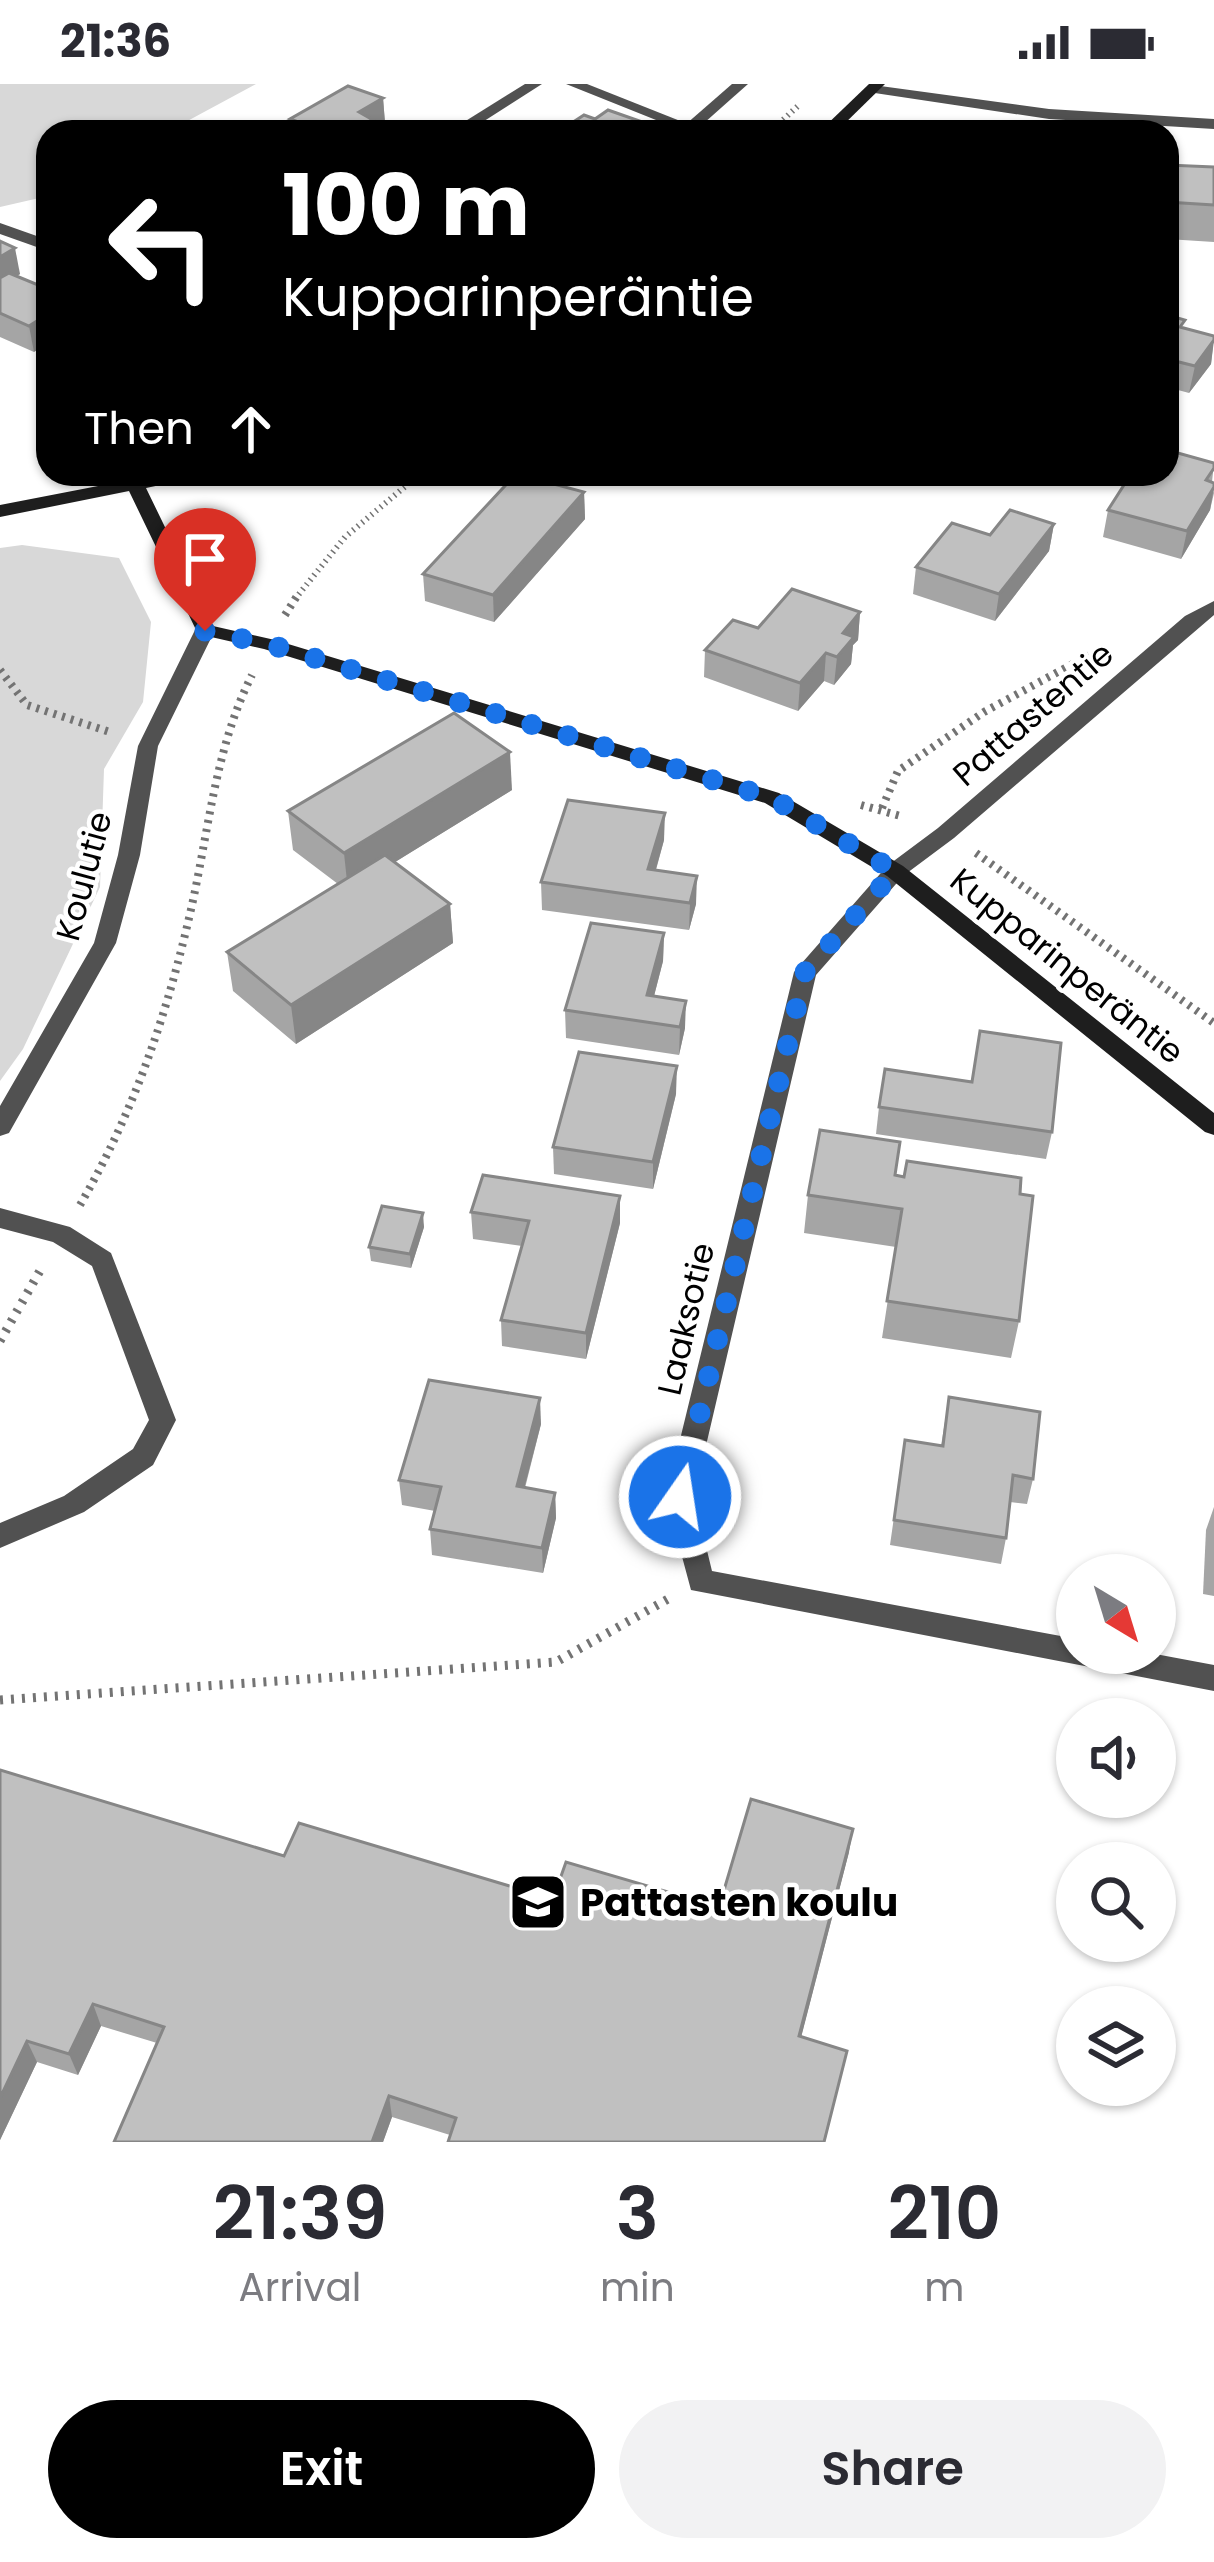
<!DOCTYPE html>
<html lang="en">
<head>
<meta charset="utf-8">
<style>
  body { margin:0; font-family:Poppins,sans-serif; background:#f2f2f3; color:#2b2b33; height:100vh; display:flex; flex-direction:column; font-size:45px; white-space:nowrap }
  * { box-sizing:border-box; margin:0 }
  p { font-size:39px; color:#7c7c81 }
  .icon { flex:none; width:66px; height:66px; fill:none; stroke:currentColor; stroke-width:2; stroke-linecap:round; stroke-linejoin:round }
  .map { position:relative; height:2058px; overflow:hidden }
  .panel { display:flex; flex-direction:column; background:#fff; flex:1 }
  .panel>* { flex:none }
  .guide { position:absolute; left:36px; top:36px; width:1143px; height:366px; border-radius:36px; box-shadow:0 3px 9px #0004; background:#000; color:#fff; overflow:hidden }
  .needle { width:78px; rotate:142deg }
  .controls { position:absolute; left:1056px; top:1470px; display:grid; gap:24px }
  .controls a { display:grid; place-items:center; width:120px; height:120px; border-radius:50%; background:#fff; box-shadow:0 3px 9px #0004; font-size:60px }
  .pin { position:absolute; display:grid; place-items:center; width:102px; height:102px; color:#fff; margin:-123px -51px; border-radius:50% 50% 50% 0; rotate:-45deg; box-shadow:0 0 12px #0007 }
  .pin .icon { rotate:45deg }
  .me { position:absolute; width:132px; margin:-66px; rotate:13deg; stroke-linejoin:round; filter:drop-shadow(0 0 9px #0008) }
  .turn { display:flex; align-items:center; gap:42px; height:252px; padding:0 48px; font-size:54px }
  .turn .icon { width:156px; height:156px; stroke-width:2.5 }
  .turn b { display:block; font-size:84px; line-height:102px }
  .then { display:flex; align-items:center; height:114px; padding:0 48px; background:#0003; gap:24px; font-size:45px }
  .eta { display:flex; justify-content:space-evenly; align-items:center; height:204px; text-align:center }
  .eta b { font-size:72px; font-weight:600; line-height:84px }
  .action { display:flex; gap:24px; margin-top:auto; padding:24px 48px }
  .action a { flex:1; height:138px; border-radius:72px; background:#000; color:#fff; font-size:48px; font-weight:600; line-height:138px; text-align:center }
  .action a+a { background:#f2f2f3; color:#2b2b33 }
  .status { display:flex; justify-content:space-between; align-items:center; height:84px; padding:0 60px; background:#fff; direction:ltr }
  .status svg { height:33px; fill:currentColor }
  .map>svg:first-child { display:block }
  .green { fill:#d8d8d8 }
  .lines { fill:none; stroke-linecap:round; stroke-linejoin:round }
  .path-far2 { stroke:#737373; stroke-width:6; stroke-dasharray:1.5 4.5; stroke-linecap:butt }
  .path-far1 { stroke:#737373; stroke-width:8; stroke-dasharray:3 6; stroke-linecap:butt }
  .path { stroke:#737373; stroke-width:9; stroke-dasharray:3 8; stroke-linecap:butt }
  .lane { fill:#515151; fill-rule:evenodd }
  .street { fill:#515151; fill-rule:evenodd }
  .secondary { fill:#1e1e1e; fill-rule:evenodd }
  .wall { fill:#a5a5a5 }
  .shaded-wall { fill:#868686 }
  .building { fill:#c0c0c0; stroke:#868686; stroke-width:3 }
  .route { stroke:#1a73e8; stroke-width:21; stroke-dasharray:0 37.8 }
  .labels { text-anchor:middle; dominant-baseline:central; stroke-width:9; stroke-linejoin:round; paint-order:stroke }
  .street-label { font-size:33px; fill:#000; stroke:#fff }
  .near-poi-label { font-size:39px; font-weight:bold; fill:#000; stroke:#fff; text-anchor:start }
</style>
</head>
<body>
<div class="status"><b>21:36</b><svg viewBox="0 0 49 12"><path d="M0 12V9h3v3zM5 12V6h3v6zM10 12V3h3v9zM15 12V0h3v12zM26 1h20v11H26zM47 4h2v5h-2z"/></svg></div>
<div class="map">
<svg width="1214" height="2058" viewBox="0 0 1214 2058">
  <rect width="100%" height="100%" fill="#fff"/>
  <g class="green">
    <polygon points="0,0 256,0 167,48 48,48 48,112 0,123"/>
    <polygon points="22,461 119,474 151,538 143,618 104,685 100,803 23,965 0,997 0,464"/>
  </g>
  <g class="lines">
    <g class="path-far2">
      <polyline points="770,48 799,21"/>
      <polyline points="295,515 345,453 420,390"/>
    </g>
    <g class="path-far1">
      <polyline points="285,531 297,512"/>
      <polyline points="0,586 27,621 113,649"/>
      <polyline points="861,721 904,733"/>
      <polyline points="882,724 898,687 984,628 1093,569"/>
      <polyline points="976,769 1214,939"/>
      <path d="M80,1121c55,-95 88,-193 112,-300 17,-77 24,-159 60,-230"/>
    </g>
    <g class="path">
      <polyline points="0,1257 41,1185"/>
      <polyline points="0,1616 556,1578 668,1515"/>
    </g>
    <g class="lane">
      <polygon points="732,0 748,0 695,47 685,47 685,41"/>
      <polygon points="873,1 1049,25 1214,35 1214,45 1049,35 868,8 866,5"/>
      <polygon points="0,1124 70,1143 111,1169 176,1336 153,1381 84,1428 0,1464 0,1439 64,1412 133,1365 149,1336 92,1182 53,1158 0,1144"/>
    </g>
    <g class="street">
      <polygon points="525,0 542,0 467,48 448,48"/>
      <polygon points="566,0 587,0 708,48 686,48"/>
      <polygon points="0,139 48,156 48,167 0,150"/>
      <polygon points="1214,517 1214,531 954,754 903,792 816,891 694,1413 712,1487 1077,1555 1077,1569 1150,1569 1214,1581 1214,1607 691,1506 666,1413 794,888 887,782 938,744 1185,532"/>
      <polygon points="205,540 215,546 158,662 140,771 116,859 9,1049 0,1052 0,1022 94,859 118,771 138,662 195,546"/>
    </g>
    <g class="secondary">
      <polygon points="869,0 885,0 836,48 819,48"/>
      <polygon points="160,390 197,390 194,394 146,404 213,542 275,556 779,709 903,782 1214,1029 1214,1051 1205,1048 887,792 765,719 264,565 198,550 129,407 0,433 0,421"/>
    </g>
  </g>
  <g class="wall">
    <polygon points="383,14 385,39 374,46 374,48 291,48 290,35"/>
    <polygon points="1167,81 1214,83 1214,158 1167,155"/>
    <polygon points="0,157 20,190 17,192 48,205 34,268 0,253"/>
    <polygon points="1167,231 1183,244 1214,252 1211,280 1189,309 1167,303"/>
    <polygon points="1214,379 1212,398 1214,409 1210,426 1181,475 1103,453 1108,426"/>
    <polygon points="584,408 585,435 494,538 425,517 423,490"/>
    <polygon points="1054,440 1049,467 995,537 913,510 916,483 990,451"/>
    <polygon points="860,528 858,556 853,561 851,580 834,601 824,597 798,627 704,593 705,566 758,544"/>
    <polygon points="512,706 395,778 450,820 453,859 296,960 233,907 227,868 338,800 293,766 288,727"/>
    <polygon points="664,756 656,786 696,820 689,846 542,826 541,798"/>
    <polygon points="664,849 663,877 654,912 685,944 679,971 566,954 565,926"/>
    <polygon points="676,1010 653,1105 554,1090 553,1063"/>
    <polygon points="879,1023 1052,1048 1046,1075 876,1050"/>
    <polygon points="896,1092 1020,1110 1019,1237 1011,1274 882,1254 896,1163 804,1149 808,1111"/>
    <polygon points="471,1128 620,1139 586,1275 502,1262 501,1236 522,1162 473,1155"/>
    <polygon points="424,1143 411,1184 371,1177 369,1163"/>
    <polygon points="949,1313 1033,1395 1027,1420 1010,1418 1006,1454 1001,1480 890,1461 905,1356 941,1362"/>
    <polygon points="541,1340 525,1404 555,1409 556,1434 543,1489 432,1471 430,1445 435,1427 402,1421 399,1396"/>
    <polygon points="1214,1423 1214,1512 1203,1510 1206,1446"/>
    <polygon points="0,1686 284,1772 553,1815 719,1823 849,1768 801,1953 847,1967 825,2058 448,2058 450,2051 392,2033 383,2058 114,2058 157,1959 101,1942 78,1991 37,1978 0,2056"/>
  </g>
  <g class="shaded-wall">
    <polygon points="383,14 385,39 374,46 374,48 345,48 359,28"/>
    <polygon points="15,164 20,190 0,202 0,173"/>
    <polygon points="48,230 48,259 34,268 29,242"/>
    <polygon points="1214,256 1211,280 1189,309 1195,282"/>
    <polygon points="1214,403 1210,426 1181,475 1187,447"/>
    <polygon points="584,408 585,435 494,538 493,511"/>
    <polygon points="1054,440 1049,467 995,537 999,510"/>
    <polygon points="860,528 858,556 853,561 851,580 834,601 837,573 843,549"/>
    <polygon points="826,569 824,597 798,627 800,599"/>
    <polygon points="510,668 512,706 348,807 344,769"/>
    <polygon points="665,729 664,756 648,813 648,785"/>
    <polygon points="697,792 696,820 689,846 690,819"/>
    <polygon points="450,820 453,859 296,960 291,921"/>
    <polygon points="664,849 663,877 647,939 647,911"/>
    <polygon points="686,917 685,944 679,971 680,943"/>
    <polygon points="677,982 676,1010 653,1105 653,1078"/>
    <polygon points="620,1112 620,1139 586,1275 586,1249"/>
    <polygon points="423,1129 424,1143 411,1184 410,1170"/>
    <polygon points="540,1314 541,1340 518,1428 517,1402"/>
    <polygon points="555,1409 556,1434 543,1489 542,1464"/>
    <polygon points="853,1745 849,1768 796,1973 799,1952"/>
    <polygon points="93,1920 101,1942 78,1991 69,1970"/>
    <polygon points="27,1957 37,1978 0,2056 0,2014"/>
    <polygon points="389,2012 392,2033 383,2058 372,2058"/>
  </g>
  <g class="building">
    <polygon points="348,2 383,14 359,28 373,36 345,48 326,48 290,35"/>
    <polygon points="608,26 648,40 637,48 558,48 584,31 595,35"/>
    <polygon points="1167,81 1214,83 1214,121 1167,118"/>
    <polygon points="0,157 15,164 0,173"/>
    <polygon points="9,189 48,205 48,230 29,242 0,229 0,194"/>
    <polygon points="1167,231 1185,236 1180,243 1214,252 1214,256 1195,282 1167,275"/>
    <polygon points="1167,366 1214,379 1214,384 1206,396 1214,399 1214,403 1187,447 1108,426 1131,390 1167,390"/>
    <polygon points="516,390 584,408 493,511 423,490"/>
    <polygon points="1010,426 1054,440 999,510 916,483 952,439 990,451"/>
    <polygon points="792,505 860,528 843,549 854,553 837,573 826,569 800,599 705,566 733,536 758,544"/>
    <polygon points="454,629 510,668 344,769 288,727"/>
    <polygon points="568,716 665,729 648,785 697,792 690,819 541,798"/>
    <polygon points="385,771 450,820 291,921 227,868"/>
    <polygon points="591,839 664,849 647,911 686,917 680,943 565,926"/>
    <polygon points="980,947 1061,959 1052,1048 879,1023 885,985 972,998"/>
    <polygon points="579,968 677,982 653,1078 553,1063"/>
    <polygon points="820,1046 900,1058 895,1091 904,1093 907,1077 1021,1094 1020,1110 1033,1112 1019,1237 887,1217 902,1125 808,1111"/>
    <polygon points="483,1091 620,1112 586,1249 501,1236 529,1137 471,1128"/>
    <polygon points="382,1122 423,1129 410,1170 369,1163"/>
    <polygon points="429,1296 540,1314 517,1402 555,1409 542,1464 430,1445 441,1403 399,1396"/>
    <polygon points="949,1313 1040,1328 1033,1395 1013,1391 1006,1454 894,1436 905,1356 943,1362"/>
    <polygon points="0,1686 284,1772 299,1739 553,1815 566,1778 719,1823 751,1715 853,1745 799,1952 847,1967 824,2058 448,2058 456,2034 389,2012 372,2058 114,2058 164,1943 93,1920 69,1970 27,1957 0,2014"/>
  </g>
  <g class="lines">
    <polyline class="route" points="205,547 268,560 772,714 895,787 805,888 680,1413"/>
  </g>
  <defs>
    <g id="school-square" transform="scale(3)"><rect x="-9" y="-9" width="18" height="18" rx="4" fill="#000" stroke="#fff"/><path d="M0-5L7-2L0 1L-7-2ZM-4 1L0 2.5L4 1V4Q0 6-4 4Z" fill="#fff"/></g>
  </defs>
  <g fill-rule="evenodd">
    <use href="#school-square" x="538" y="1818"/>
  </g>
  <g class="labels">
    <g class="street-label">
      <text transform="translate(1033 630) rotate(-41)">Pattastentie</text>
      <text transform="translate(84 792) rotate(-75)">Koulutie</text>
      <text transform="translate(1067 882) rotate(39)">Kupparinperäntie</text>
      <text transform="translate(686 1235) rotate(-77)">Laaksotie</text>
    </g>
    <g class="near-poi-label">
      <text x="580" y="1818">Pattasten koulu</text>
    </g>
  </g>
</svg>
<div class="controls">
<a><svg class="needle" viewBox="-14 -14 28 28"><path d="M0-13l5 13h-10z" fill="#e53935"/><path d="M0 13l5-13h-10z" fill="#7c7c81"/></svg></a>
<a><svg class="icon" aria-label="sound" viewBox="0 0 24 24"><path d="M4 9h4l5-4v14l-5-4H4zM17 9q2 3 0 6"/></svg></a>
<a><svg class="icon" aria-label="search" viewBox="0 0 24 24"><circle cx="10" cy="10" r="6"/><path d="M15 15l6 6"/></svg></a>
<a><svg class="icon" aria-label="layers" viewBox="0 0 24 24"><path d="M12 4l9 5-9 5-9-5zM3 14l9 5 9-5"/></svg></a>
</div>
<div class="pin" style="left:205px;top:547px;background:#d93025"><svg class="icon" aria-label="arrive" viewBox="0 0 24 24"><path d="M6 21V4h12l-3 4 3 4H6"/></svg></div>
<svg class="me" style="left:680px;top:1413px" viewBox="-20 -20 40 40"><circle r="17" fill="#1a73e8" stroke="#fff" stroke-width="3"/><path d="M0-11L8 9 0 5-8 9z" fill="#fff"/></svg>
<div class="guide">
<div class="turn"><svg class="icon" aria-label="left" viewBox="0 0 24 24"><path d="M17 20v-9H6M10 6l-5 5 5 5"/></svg><div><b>100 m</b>Kupparinperäntie</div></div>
<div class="then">Then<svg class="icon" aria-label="ahead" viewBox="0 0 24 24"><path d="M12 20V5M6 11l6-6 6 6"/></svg></div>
</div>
</div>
<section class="panel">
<div class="eta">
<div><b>21:39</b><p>Arrival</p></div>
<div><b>3</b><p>min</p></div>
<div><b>210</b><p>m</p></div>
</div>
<div class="action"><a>Exit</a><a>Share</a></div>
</section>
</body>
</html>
